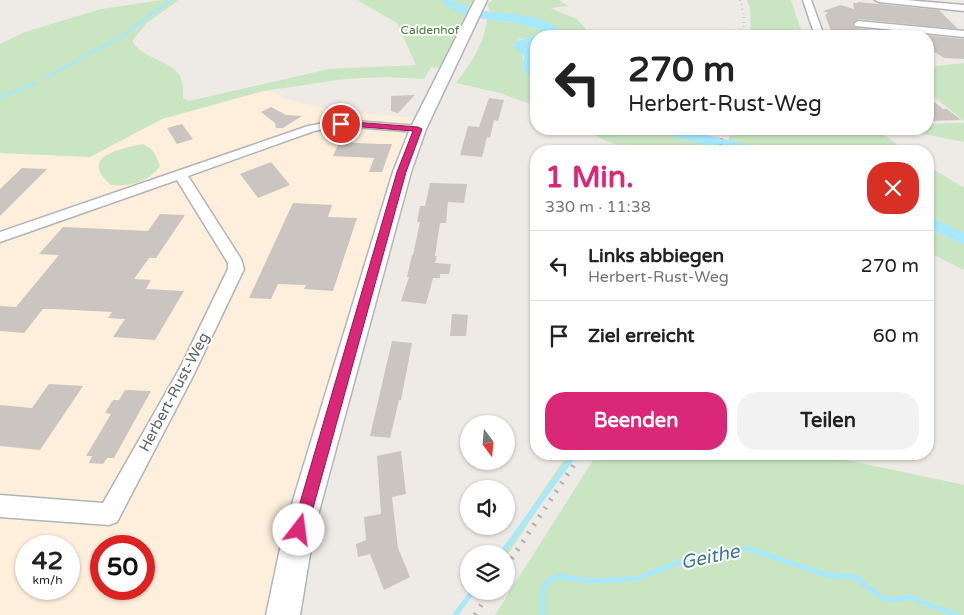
<!DOCTYPE html>
<html lang="de">
<head>
<meta charset="utf-8">
<style>
  body { margin:0; font-family:"Varela Round",sans-serif; background:#f2f2f2; color:#222; height:100vh; display:flex; flex-direction:column; font-size:19px; white-space:nowrap }
  * { box-sizing:border-box; margin:0 }
  p { font-size:16px; color:#767676 }
  .icon { flex:none; width:28px; height:28px; fill:none; stroke:currentColor; stroke-width:2; stroke-linecap:round; stroke-linejoin:round }
  .map { position:relative; flex:1; overflow:hidden }
  .details { position:absolute; left:530px; top:145px; width:404px; height:315px; display:flex; flex-direction:column; background:#fff; border-radius:20px; box-shadow:0 1px 4px #0004 }
  .details>* { flex:none }
  .top-card { position:absolute; left:530px; top:30px; width:404px; height:105px; border-radius:20px; box-shadow:0 1px 4px #0004; background:#fff; color:#222; overflow:hidden }
  .needle { width:32px; rotate:164deg }
  .tools { position:absolute; left:460px; top:415px; display:grid; gap:10px }
  .tools a { display:grid; place-items:center; width:55px; height:55px; border-radius:50%; background:#fff; box-shadow:0 1px 4px #0004; font-size:25px }
  .speed { position:absolute; left:15px; top:535px; display:flex; gap:10px; font-size:25px; font-weight:700; text-align:center }
  .speed>* { display:grid; place-content:center; width:65px; height:65px; border-radius:50%; background:#fff; box-shadow:0 1px 4px #0004; line-height:1 }
  .speed small { font-size:12px; font-weight:400 }
  .speed .limit { border:8px solid #d22; background:#fff; color:#111 }
  .pin { position:absolute; display:grid; place-items:center; width:42px; height:42px; color:#fff; margin:-21px; border:2px solid #fff; border-radius:50%; box-shadow:0 1px 5px #0007 }
  .me { position:absolute; width:55px; margin:-28px; rotate:15deg; stroke-linejoin:round; filter:drop-shadow(0 0 4px #0008) }
  .turn { display:flex; align-items:center; gap:18px; height:105px; padding:0 15px; font-size:22px }
  .turn .icon { width:65px; height:65px; stroke-width:2.5 }
  .turn b { display:block; font-size:35px; line-height:42px }
  .round { display:grid; place-items:center; flex:none; width:52px; height:52px; border-radius:20px; background:#f2f2f2 }
  .head { display:flex; align-items:center; justify-content:space-between; height:85px; padding:0 15px }
  h1 { font-size:30px; font-weight:800; line-height:38px; color:#db2777 }
  .cta { display:flex; gap:10px; margin-top:auto; padding:10px 15px }
  .cta a { flex:1; height:58px; border-radius:20px; background:#db2777; color:#fff; font-size:20px; font-weight:800; line-height:58px; text-align:center }
  .cta a+a { background:#f2f2f2; color:#222 }
  ul { padding:0; list-style:none }
  li { display:flex; align-items:center; gap:15px; height:70px; padding:0 15px; border-top:1px solid #e0e0e0 }
  li div { flex:1 }
  li b { display:block; font-size:19px }
  li em { font-style:normal }
  .map>svg:first-child { display:block }
  .commercial { fill:#fdefdb; fill-rule:evenodd }
  .green { fill:#c9e5c2 }
  .water { fill:#a7e8fc }
  .lines { fill:none; stroke-linecap:round; stroke-linejoin:round }
  .stream-far1 { stroke:#a7e8fc; stroke-width:2.5 }
  .stream { stroke:#a7e8fc; stroke-width:5 }
  .river { fill:#a7e8fc; fill-rule:evenodd }
  .building { fill:#cac5c1 }
  .minor-casing { stroke:#b0b4b7; stroke-width:3 }
  .secondary-casing { stroke:#b1b6b9; stroke-width:3 }
  .minor { fill:#fff; fill-rule:evenodd }
  .secondary { fill:#fff; fill-rule:evenodd }
  .rail-far2 { stroke:#b1b2b3; stroke-width:2.5; stroke-dasharray:0.5 4; stroke-linecap:butt }
  .rail-far1 { stroke:#b1b2b3; stroke-width:3; stroke-dasharray:1 5; stroke-linecap:butt }
  .rail { stroke:#b1b2b3; stroke-width:5; stroke-dasharray:2 8; stroke-linecap:butt }
  .route { fill:#db2777; stroke:#8e194d }
  .labels { text-anchor:middle; dominant-baseline:central; stroke-width:4; stroke-linejoin:round; paint-order:stroke }
  .far-park-label { font-size:12px; fill:#418137; stroke:#fff }
  .street-label { font-size:15px; fill:#5d6265; stroke:#fff }
  .near-water-label { font-size:19px; font-style:italic; fill:#3c7894; stroke:#fff }
</style>
</head>
<body>
<div class="map">
<svg width="964" height="615" viewBox="0 0 964 615">
  <rect width="100%" height="100%" fill="#eeeae5"/>
  <path class="commercial" d="M263,91l11,1 11,7 17,4 38,8 74,7 -149,497h-265v-462l90,4 72,-38zM26,546h43v43h-43zM101,546h43v43h-43z"/>
  <g class="green">
    <path d="M163,0h16l-32,23 -15,18c11,20 46,19 50,41 1,5 1,11 1,16l6,3 140,-32 87,-4 -19,-42 -40,-23h116l-31,68 -11,-1 -7,12 -39,-2 -40,2 -82,12 -101,28 -72,38 -90,-4v-109l25,-12 76,-23z"/>
    <polygon points="493,0 559,0 568,6 550,8 577,19 592,36 565,36 550,25 491,12 487,4"/>
    <polygon points="747,0 791,0 803,36 751,36 750,8"/>
    <path d="M487,18c20,2 41,5 59,15l-29,7c6,13 7,25 13,37l6,2v27l-36,-13 -44,-10c15,-20 29,-40 31,-65z"/>
    <polygon points="964,63 964,121 928,92 928,67"/>
    <polygon points="964,123 964,142 919,133 911,129 928,129 928,124"/>
    <polygon points="582,129 646,129 716,147 715,151 634,151 606,141"/>
    <polygon points="732,129 876,129 906,151 770,151 728,141"/>
    <path d="M143,144c10,4 14,13 17,22 -10,16 -32,21 -49,19 -33,-29 9,-36 32,-41z"/>
    <polygon points="928,166 964,188 964,233 928,216"/>
    <polygon points="928,228 964,245 964,270 928,252"/>
    <polygon points="568,454 574,454 506,557 506,554 500,554"/>
    <polygon points="597,454 803,454 837,458 964,485 964,615 495,615"/>
  </g>
  <g class="water">
    <path d="M491,12l59,13 15,11h-29v7l-6,1c3,9 11,12 4,23l2,3v9l-6,-2 -6,-6v-15l-10,-9 3,-6 28,-9c-18,-9 -38,-12 -58,-14z"/>
    <polygon points="646,129 675,129 717,139 716,147"/>
    <polygon points="928,216 964,233 964,245 928,228"/>
  </g>
  <g class="lines">
    <g class="stream-far1">
      <polyline points="46,78 125,34 171,0"/>
      <polyline points="0,97 35,84"/>
    </g>
    <g class="stream">
      <polyline points="501,554 575,454"/>
      <polyline points="455,615 473,591"/>
      <polyline points="543,615 543,591 548,581 559,576 586,581 636,579 687,559 747,548 826,575 855,577 882,598 894,600 909,597 957,615"/>
    </g>
    <g class="river">
      <path d="M441,0c16,0 19,5 33,9 27,7 72,1 91,27 -19,1 -20,-6 -36,-10 -26,-7 -70,-4 -88,-26z"/>
      <polygon points="655,129 683,129 756,147 759,151 730,151 658,133"/>
    </g>
  </g>
  <g class="building">
    <polygon points="858,2 939,10 958,29 858,19 852,25 855,28 964,39 964,59 944,58 928,48 928,36 881,36 858,33 849,36 833,36 825,15 828,13 823,11 841,5 854,9 853,3 858,3"/>
    <polygon points="415,95 398,113 391,111 391,96"/>
    <polygon points="928,97 943,109 947,109 961,120 928,121"/>
    <polygon points="489,98 504,100 498,121 494,120 490,138 487,137 482,157 460,155 468,126 479,127"/>
    <polygon points="271,107 286,115 302,116 283,128 276,128 275,123 261,112"/>
    <polygon points="182,124 193,139 177,144 167,128"/>
    <polygon points="339,142 379,144 392,144 382,172 369,172 374,158 333,156"/>
    <polygon points="271,162 290,185 258,198 240,174"/>
    <polygon points="22,168 47,169 0,216 0,189"/>
    <polygon points="430,183 467,184 464,203 448,202 446,223 440,223 435,256 437,256 435,263 451,264 449,274 440,274 440,278 433,278 426,304 401,301 409,277 407,277 412,255 413,255 420,222 417,222 420,206 425,206"/>
    <polygon points="293,203 332,205 328,217 357,218 333,291 304,289 306,285 278,284 271,299 249,298"/>
    <polygon points="160,214 185,215 156,258 149,258 134,279 151,280 146,289 184,291 155,340 113,337 125,319 108,318 112,312 55,309 43,309 24,333 0,331 0,306 16,307 59,255 39,254 63,227 148,231"/>
    <polygon points="452,314 468,315 466,336 450,336"/>
    <polygon points="392,341 412,343 401,400 399,400 390,438 370,436"/>
    <polygon points="49,384 83,386 40,450 0,446 0,405 32,408"/>
    <polygon points="125,390 151,391 114,458 107,458 103,464 89,463 92,456 86,456 111,414 105,413 113,400 119,400"/>
    <polygon points="401,451 406,494 392,497 398,548 410,577 384,590 370,554 358,557 356,544 366,540 364,517 381,514 377,456"/>
  </g>
  <g class="lines">
    <g class="minor-casing">
      <g id="minor">
        <polygon points="803,0 811,0 824,36 815,36"/>
        <polygon points="875,0 906,0 964,5 964,11 879,2"/>
        <polygon points="858,21 964,31 964,37 855,26 854,24"/>
        <polygon points="341,120 418,126 424,129 418,132 341,126 314,131 188,176 241,259 244,269 192,378 117,522 109,525 0,517 0,495 103,503 180,368 228,269 228,263 177,180 0,242 0,232 308,126"/>
      </g>
    </g>
    <g class="secondary-casing">
      <polygon id="secondary" points="475,0 487,0 426,129 411,172 314,530 300,615 266,615 284,530 393,172 410,129"/>
    </g>
    <use href="#minor" class="minor"/>
    <use href="#secondary" class="secondary"/>
    <polyline class="rail-far2" points="740,0 744,17 744,36"/>
    <polyline class="rail-far1" points="719,151 724,129"/>
    <g class="rail">
      <polyline points="506,567 581,454"/>
      <polyline points="475,615 490,591"/>
    </g>
  </g>
  <polygon class="route" points="341,121 418,127 422,129 406,172 307,530 305,536 299,538 294,536 292,530 397,172 413,131 338,125 338,122"/>
  <g class="labels">
    <g class="far-park-label">
      <text x="430" y="30">Caldenhof</text>
    </g>
    <g class="street-label">
      <text transform="translate(174 392) rotate(-62)">Herbert-Rust-Weg</text>
    </g>
    <g class="near-water-label">
      <text transform="translate(710 557) rotate(-12)">Geithe</text>
    </g>
  </g>
</svg>
<div class="tools">
<a><svg class="needle" viewBox="-14 -14 28 28"><path d="M0-13l5 13h-10z" fill="#e53935"/><path d="M0 13l5-13h-10z" fill="#767676"/></svg></a>
<a><svg class="icon" aria-label="sound" viewBox="0 0 24 24"><path d="M4 9h4l5-4v14l-5-4H4zM17 9q2 3 0 6"/></svg></a>
<a><svg class="icon" aria-label="layers" viewBox="0 0 24 24"><path d="M12 4l9 5-9 5-9-5zM3 14l9 5 9-5"/></svg></a>
</div>
<div class="speed"><div>42<small>km/h</small></div><div class="limit">50</div></div>
<div class="pin" style="left:341px;top:124px;background:#d93025"><svg class="icon" aria-label="arrive" viewBox="0 0 24 24"><path d="M6 21V4h12l-3 4 3 4H6"/></svg></div>
<svg class="me" style="left:299px;top:530px" viewBox="-20 -20 40 40"><circle r="19" fill="#fff"/><path d="M0-13L10 11 0 6-10 11z" fill="#db2777"/></svg>
<div class="top-card">
<div class="turn"><svg class="icon" aria-label="left" viewBox="0 0 24 24"><path d="M17 20v-9H6M10 6l-5 5 5 5"/></svg><div><b>270 m</b>Herbert-Rust-Weg</div></div>
</div>
<section class="details">
<div class="head"><div><h1>1 Min.</h1><p>330 m · 11:38</p></div><a class="round" style="background:#d93025;color:#fff"><svg class="icon" aria-label="close" viewBox="0 0 24 24"><path d="M6 6l12 12M18 6L6 18"/></svg></a></div>
<ul>
<li><svg class="icon" aria-label="left" viewBox="0 0 24 24"><path d="M17 20v-9H6M10 6l-5 5 5 5"/></svg><div><b>Links abbiegen</b><p>Herbert-Rust-Weg</p></div><em>270 m</em></li>
<li><svg class="icon" aria-label="arrive" viewBox="0 0 24 24"><path d="M6 21V4h12l-3 4 3 4H6"/></svg><div><b>Ziel erreicht</b></div><em>60 m</em></li>
</ul>
<div class="cta"><a>Beenden</a><a>Teilen</a></div>
</section>
</div>
</body>
</html>
